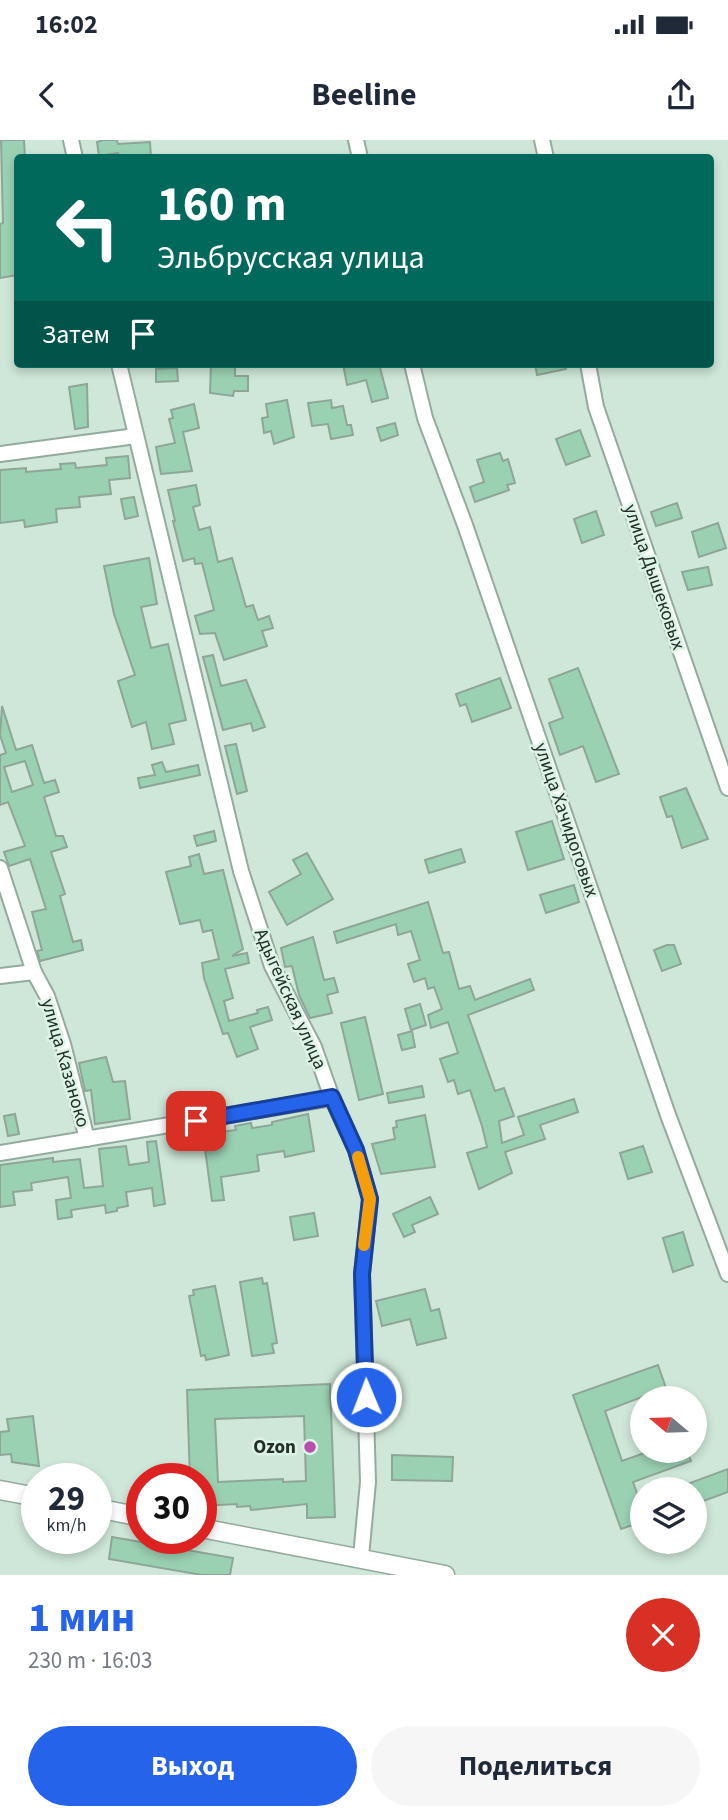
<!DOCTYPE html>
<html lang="ru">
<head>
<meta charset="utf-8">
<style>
  body { margin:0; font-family:"Source Sans 3",sans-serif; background:#f6f6f7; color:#1f2937; height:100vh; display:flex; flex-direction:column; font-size:26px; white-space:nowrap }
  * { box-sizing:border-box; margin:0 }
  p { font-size:23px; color:#747a83 }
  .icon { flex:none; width:38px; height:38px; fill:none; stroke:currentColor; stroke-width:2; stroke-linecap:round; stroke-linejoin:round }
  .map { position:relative; height:1435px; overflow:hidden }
  .panel { display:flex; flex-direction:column; background:#fff; flex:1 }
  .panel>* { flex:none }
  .hud { position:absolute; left:14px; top:14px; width:700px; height:214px; border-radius:7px; box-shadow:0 4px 10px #0003; background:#00695c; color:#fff; overflow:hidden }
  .needle { width:46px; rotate:289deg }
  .fabs { position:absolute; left:630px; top:1246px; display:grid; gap:14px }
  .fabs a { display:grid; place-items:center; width:77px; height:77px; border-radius:50%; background:#fff; box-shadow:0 4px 10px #0003; font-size:35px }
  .speed { position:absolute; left:21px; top:1323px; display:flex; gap:14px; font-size:35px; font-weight:700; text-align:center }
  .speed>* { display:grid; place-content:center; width:91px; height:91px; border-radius:50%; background:#fff; box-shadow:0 4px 10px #0003; line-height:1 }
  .speed small { font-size:18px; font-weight:400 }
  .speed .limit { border:10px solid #d22; background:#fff; color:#111 }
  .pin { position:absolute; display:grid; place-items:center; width:60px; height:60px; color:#fff; margin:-30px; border-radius:14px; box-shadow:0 4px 10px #0006 }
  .me { position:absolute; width:77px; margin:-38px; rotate:359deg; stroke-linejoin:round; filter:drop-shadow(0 0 5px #0008) }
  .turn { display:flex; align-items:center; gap:24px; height:147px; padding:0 28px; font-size:32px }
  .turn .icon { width:91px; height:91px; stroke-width:2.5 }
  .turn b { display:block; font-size:49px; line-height:60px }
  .then { display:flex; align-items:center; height:66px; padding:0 28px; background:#0003; gap:14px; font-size:26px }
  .round { display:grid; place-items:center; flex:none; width:74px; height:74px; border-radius:37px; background:#f6f6f7 }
  .headline { display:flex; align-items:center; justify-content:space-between; height:119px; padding:0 28px }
  h1 { font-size:42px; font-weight:700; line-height:52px; color:#2563eb }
  .action { display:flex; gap:14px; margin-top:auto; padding:14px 28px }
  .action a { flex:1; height:80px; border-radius:42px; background:#2563eb; color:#fff; font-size:28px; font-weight:700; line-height:80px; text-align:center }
  .action a+a { background:#f6f6f7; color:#1f2937 }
  .status { display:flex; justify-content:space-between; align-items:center; height:49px; padding:0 35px; background:#fff; direction:ltr }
  .status svg { height:19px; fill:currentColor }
  header { display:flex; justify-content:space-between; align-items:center; height:91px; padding:0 28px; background:#fff; font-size:32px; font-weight:700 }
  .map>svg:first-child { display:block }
  .building { fill:#9bd1b3; stroke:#8ea698; stroke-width:2; fill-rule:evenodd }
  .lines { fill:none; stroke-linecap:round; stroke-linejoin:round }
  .minor-casing { stroke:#93ab9d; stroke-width:18 }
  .tertiary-casing { stroke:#93ab9d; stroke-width:21 }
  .minor { stroke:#fff; stroke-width:14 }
  .tertiary { stroke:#fff; stroke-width:18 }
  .route-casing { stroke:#184099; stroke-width:18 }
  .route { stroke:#2563eb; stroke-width:12 }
  .slow { stroke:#f59e0b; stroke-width:12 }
  .poi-dot { fill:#ba4dac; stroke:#dbf4e5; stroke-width:2.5 }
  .labels { text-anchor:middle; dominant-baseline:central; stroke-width:5; stroke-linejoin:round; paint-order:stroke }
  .street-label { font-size:19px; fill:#242d28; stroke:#dbf4e5 }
  .poi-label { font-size:19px; font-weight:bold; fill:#242d28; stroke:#dbf4e5; text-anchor:end }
</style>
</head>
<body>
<div class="status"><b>16:02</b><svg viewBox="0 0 49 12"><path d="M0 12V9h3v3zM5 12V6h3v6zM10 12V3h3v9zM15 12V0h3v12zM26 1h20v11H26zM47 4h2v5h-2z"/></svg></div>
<header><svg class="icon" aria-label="back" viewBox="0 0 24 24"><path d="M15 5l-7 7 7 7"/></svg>Beeline<svg class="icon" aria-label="share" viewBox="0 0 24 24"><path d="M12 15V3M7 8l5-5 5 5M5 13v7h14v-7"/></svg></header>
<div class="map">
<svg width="728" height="1435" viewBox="0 0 728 1435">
  <rect width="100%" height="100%" fill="#cee7d8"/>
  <g class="building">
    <polygon points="1,0 24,0 25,18 18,18 18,135 0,138 0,84 3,83"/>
    <polygon points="103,0 117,0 118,4 150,2 151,18 118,18 118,13 99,16 97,2"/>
    <polygon points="211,224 235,224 235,236 248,236 248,251 234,251 233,256 210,253"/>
    <polygon points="343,224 379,224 388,258 372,262 366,240 347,245"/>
    <polygon points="535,224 566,224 566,229 537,235"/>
    <polygon points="177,228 178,241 156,242 156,229"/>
    <polygon points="87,244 88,287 75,289 69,247"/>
    <polygon points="287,260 294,297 274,304 271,291 264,293 262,278 268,277 266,264"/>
    <polygon points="331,260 332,268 343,266 347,285 351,285 353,295 331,299 328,284 312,286 308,263"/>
    <polygon points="194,264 199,288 183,292 192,331 161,334 156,307 175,303 169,279 173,278 171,270"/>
    <polygon points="395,283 398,295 381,301 377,288"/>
    <polygon points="580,290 590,316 566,325 556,299"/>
    <polygon points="500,313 503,321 508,319 515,343 507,345 509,350 475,362 470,347 484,342 477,320"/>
    <polygon points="128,316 130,338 109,340 111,354 79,357 80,367 56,369 57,382 25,387 24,380 0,383 0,330 26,328 26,332 61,329 60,324 75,323 76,328 107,325 106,318"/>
    <polygon points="196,345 200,365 193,367 199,390 210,387 218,422 232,418 246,467 253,465 258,480 269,476 273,488 262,491 267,506 224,520 215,493 200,494 195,476 214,470 202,423 195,424 194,418 183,421 173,381 175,381 168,350"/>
    <polygon points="134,357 138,376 125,379 121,359"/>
    <polygon points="677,363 682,378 656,386 651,372"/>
    <polygon points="596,371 604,395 582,403 574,379"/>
    <polygon points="718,383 726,408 699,417 692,392"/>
    <polygon points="149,418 157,464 141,467 151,508 168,504 186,580 169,584 174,604 152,609 146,582 132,587 118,541 135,535 114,474 104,426"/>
    <polygon points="708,427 712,445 688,450 682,432"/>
    <polygon points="213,515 221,546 246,540 265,587 253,591 251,583 223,590 203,517"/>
    <polygon points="578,528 619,634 596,642 583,606 560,615 549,583 563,578 549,539"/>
    <polygon points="500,538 511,568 472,582 466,564 460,566 456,554"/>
    <path d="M2,566l14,44 16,-5 12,38 11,-3 4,12 -15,5 12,39h7l4,11 -16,5 14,42 -5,2 13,46 8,-2 2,10 -43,11 -3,-10 5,-1 -10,-38 14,-3 -16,-50 -21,7 -5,-14 21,-6 -17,-44 -8,3v-50l6,-2 -6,-18zM25,621l8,24 -21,7 -8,-25z"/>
    <polygon points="236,604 247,651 237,654 225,606"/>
    <polygon points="162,622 166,632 198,625 200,635 140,648 138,638 155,635 152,625"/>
    <polygon points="686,648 708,699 682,708 672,676 667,677 660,657"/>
    <polygon points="552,681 564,719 528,730 516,692"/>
    <polygon points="214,691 216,701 197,706 194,696"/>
    <polygon points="461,709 465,722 429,733 425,720"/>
    <polygon points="307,713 333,759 287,785 269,752 301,734 293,720"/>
    <polygon points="199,714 204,734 223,730 243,809 232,816 247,813 249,823 225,829 233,858 224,861 229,881 258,873 257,870 268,867 272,880 250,887 258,909 237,917 228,893 223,894 204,838 202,823 219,819 212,790 203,792 200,780 180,784 166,732 191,726 189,717"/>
    <polygon points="574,745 579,762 546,773 540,755"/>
    <polygon points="428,762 443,813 449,812 459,849 470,846 475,860 530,839 534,850 468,875 495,951 504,948 514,976 499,981 502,1003 524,995 518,977 574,959 578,972 540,985 545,999 505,1012 512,1033 479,1049 467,1013 487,1007 482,986 470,950 458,954 454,940 448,942 440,919 458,913 448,882 431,888 428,875 442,869 434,847 428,849 425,838 414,842 408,824 420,820 411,791 398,795 396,784 337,803 334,792"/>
    <polygon points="313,797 324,840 334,838 338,852 327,855 332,873 310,878 299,855 292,826 285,827 281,808"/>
    <polygon points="667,805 674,805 681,824 662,831 654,810"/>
    <polygon points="420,864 426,885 411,890 405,869"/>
    <polygon points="365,877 383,954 359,960 341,883"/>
    <polygon points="412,891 415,907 402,910 398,895"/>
    <polygon points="106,917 113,942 125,941 130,979 95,984 91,950 85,951 79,923"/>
    <polygon points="422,946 424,957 389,963 387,953"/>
    <polygon points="15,974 19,994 8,996 4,976"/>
    <polygon points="308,974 314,1011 285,1017 284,1011 257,1015 259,1031 221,1037 224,1060 212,1061 203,994 236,990 235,986 251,983 252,988 272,985 272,982"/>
    <polygon points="425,975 435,1027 381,1034 372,1004 395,999 393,988 397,987 396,981"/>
    <polygon points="156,1001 165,1064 154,1066 152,1048 126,1052 128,1066 117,1068 117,1071 106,1073 105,1065 71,1070 72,1077 58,1079 56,1060 71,1058 68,1037 31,1043 32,1050 13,1052 15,1065 0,1067 0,1025 53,1018 53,1022 80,1019 84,1048 103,1046 99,1009 126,1006 129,1025 149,1022 147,1002"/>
    <polygon points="643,1006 652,1032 628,1039 620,1013"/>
    <polygon points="430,1057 438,1074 412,1085 415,1092 404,1097 393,1074"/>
    <polygon points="314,1073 318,1096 294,1100 290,1077"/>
    <polygon points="683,1092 693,1125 673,1132 663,1098"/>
    <polygon points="262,1138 263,1144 267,1143 277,1203 272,1204 274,1213 252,1216 240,1142"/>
    <polygon points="215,1146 229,1215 206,1220 205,1215 201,1216 189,1156 194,1155 193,1150"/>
    <polygon points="425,1149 431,1171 439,1169 446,1198 417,1205 410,1179 382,1186 376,1161"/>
    <polygon points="658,1225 666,1248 605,1271 622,1321 650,1311 687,1311 691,1321 633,1342 639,1359 642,1358 642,1382 621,1389 573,1255"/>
    <path d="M330,1244l5,133 -28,1v-14l-56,6 -1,-4 -13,1v-3l-36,2v-27h-11l-3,-89zM304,1276l2,65 -23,1v-3l-65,3 -3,-63z"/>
    <polygon points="33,1276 39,1326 12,1322 11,1314 0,1315 0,1292 9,1291 7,1279"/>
    <polygon points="392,1315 453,1317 452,1341 392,1340"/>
    <polygon points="728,1329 728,1352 695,1364 695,1349 674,1349"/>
    <polygon points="112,1397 233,1418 230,1435 202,1435 109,1419"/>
  </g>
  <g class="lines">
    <g class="minor-casing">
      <g id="minor">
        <polyline points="71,0 75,18"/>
        <polyline points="356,0 360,18"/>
        <polyline points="542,0 546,18"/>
        <polyline points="119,224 241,731 272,826 314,907 332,958 356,1010 370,1059 362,1134 368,1342 361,1417"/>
        <polyline points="412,224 425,278 465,385 668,975 728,1134"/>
        <polyline points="588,224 596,267 728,648"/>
        <polyline points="0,314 136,296"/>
        <polyline points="0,728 34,832 47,856 63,904 87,999"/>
        <polyline points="0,836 34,832"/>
        <polyline points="0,1013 332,958"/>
      </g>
    </g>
    <g class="tertiary-casing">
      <g id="tertiary">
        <polyline points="0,1350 37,1357"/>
        <polyline points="96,1368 142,1377"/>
        <polyline points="201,1388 445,1435"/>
      </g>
    </g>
    <use href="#minor" class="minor"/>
    <use href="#tertiary" class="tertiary"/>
  </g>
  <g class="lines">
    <g class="route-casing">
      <polyline id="route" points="196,981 332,957 356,1010 370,1059 362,1134 366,1257"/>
    </g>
    <use href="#route" class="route"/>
    <polyline class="slow" points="358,1017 370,1059 364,1105"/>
  </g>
  <circle class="poi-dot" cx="310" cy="1307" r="7"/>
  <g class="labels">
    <g class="street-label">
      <text transform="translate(654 437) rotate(71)">улица Дышековых</text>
      <text transform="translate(566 680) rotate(71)">улица Хачидоговых</text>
      <text transform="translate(290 859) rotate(66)">Адыгейская улица</text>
      <text transform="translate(65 923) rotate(74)">улица Казаноко</text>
    </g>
    <g class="poi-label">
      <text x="296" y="1307">Ozon</text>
    </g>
  </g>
</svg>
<div class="fabs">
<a><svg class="needle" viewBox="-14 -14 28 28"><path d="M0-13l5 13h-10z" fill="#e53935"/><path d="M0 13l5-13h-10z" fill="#747a83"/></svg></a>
<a><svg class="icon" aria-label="layers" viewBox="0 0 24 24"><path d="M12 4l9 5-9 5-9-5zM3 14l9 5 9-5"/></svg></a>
</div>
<div class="speed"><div>29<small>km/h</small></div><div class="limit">30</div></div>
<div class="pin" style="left:196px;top:981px;background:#d93025"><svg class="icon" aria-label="arrive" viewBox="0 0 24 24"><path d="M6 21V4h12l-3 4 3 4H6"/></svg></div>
<svg class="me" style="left:366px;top:1257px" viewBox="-20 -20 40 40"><circle r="17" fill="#2563eb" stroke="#fff" stroke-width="3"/><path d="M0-11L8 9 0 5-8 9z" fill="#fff"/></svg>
<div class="hud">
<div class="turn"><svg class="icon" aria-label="left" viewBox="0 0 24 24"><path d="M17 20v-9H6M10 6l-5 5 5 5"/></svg><div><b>160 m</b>Эльбрусская улица</div></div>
<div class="then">Затем<svg class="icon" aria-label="arrive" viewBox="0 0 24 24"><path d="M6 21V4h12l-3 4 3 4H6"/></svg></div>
</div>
</div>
<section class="panel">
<div class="headline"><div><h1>1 мин</h1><p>230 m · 16:03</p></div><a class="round" style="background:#d93025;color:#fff"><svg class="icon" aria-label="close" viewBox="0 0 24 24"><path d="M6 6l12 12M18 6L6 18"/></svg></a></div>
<div class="action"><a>Выход</a><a>Поделиться</a></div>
</section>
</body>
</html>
